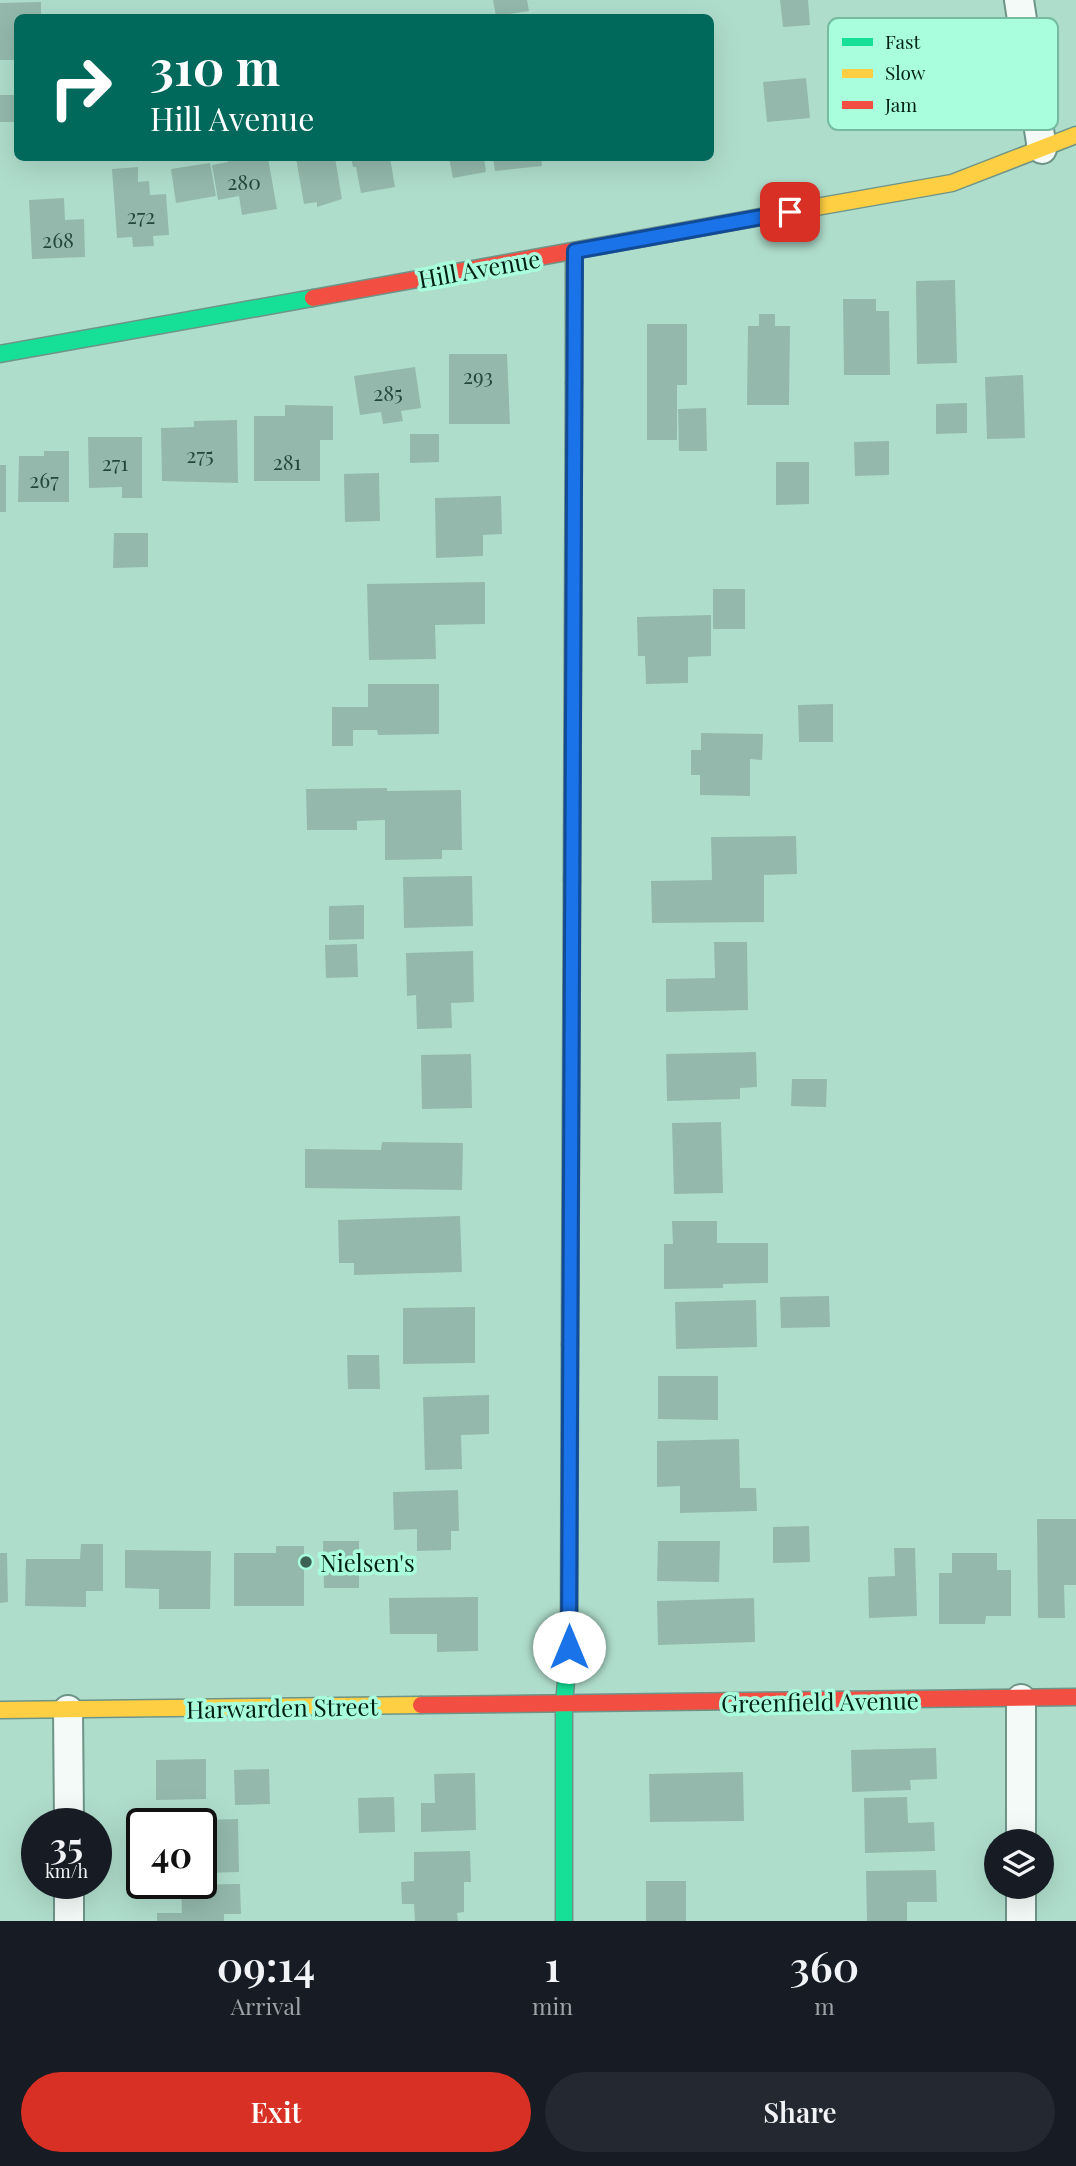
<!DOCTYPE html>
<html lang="en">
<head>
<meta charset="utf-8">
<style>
  body { margin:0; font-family:"Playfair Display",serif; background:#242831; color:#f1f3f6; height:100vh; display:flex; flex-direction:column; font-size:26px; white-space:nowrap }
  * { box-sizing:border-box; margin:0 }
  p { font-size:23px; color:#9ea1a6 }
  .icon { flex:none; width:38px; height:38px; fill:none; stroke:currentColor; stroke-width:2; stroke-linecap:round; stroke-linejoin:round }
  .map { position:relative; height:1921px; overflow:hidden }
  .sheet { display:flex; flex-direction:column; background:#171b24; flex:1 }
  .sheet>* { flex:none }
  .hud { position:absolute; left:14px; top:14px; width:700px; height:147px; border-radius:10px; box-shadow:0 7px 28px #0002; background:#00695c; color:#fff; overflow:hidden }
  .controls { position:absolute; left:984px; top:1829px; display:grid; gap:14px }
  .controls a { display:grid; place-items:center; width:70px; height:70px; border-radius:50%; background:#171b24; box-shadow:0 7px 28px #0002; font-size:35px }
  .speed { position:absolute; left:21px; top:1808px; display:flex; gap:14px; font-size:35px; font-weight:700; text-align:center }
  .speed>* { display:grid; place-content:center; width:91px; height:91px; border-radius:50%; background:#171b24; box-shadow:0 7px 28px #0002; line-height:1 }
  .speed small { font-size:18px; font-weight:400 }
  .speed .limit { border:4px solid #111; border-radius:10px; background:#fff; color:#111 }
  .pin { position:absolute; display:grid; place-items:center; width:60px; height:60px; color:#fff; margin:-30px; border-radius:14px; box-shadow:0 4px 10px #0006 }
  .me { position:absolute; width:77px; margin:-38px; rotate:0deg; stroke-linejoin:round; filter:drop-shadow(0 0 5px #0008) }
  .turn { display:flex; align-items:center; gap:24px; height:147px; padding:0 21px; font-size:32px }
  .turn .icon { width:91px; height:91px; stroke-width:2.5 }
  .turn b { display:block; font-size:49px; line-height:60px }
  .eta { display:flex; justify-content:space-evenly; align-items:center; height:119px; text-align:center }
  .eta b { font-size:42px; font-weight:600; line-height:49px }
  .primary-button { display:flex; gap:14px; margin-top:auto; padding:14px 21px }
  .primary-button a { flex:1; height:80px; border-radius:42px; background:#d93025; color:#fff; font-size:28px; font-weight:600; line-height:80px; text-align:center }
  .primary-button a+a { background:#242831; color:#f1f3f6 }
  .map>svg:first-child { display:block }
  .building { fill:#94b9ac }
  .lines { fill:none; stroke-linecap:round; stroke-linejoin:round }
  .street-casing { stroke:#6e9488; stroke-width:32 }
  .fast-casing { stroke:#6e9488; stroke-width:19 }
  .slow-casing { stroke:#6e9488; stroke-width:19 }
  .jam-casing { stroke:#6e9488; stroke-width:19 }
  .street { stroke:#f3faf7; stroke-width:28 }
  .fast { stroke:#16e098; stroke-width:16 }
  .slow { stroke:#ffcf43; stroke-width:16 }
  .jam { stroke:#f24e42; stroke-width:16 }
  .route-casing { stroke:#114b97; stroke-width:18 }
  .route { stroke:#1a73e8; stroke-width:12 }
  .poi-dot { fill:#3d6255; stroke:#a9fedd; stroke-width:2.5 }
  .labels { text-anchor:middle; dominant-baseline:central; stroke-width:7; stroke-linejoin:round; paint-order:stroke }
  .number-label { font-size:21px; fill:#25463b }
  .street-label { font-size:24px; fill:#002015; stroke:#a9fedd }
  .poi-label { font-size:24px; fill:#002015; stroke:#a9fedd; text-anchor:start }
  .key { fill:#a9fedd; stroke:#76bba1; stroke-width:2 }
  .key-label { font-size:19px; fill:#002015 }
</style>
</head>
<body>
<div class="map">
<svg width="1076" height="1921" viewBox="0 0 1076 1921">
  <rect width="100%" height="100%" fill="#afddcc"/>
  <g class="building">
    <polygon points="493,0 527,0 529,11 496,16"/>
    <polygon points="780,0 808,0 810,25 783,27"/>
    <polygon points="41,2 41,18 18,18 18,60 0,60 0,3"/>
    <polygon points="806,78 810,118 767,122 763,82"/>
    <rect x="0" y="95" width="18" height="27"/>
    <polygon points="227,158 268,158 277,209 242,215 239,196 218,200 212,165 228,162"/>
    <polygon points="296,158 335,158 342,199 317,207 317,202 304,204"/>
    <polygon points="351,158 390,158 395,187 361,193 356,167 353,167"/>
    <polygon points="449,158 484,158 486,172 453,178"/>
    <polygon points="493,158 541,158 542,166 495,171"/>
    <polygon points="210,163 216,196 176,203 171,169"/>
    <polygon points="138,167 138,182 149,181 150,195 166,194 169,235 153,236 154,246 133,247 132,237 117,238 112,169"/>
    <polygon points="64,198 65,220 84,219 85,257 32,259 29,200"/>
    <polygon points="955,280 957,363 917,364 916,281"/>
    <polygon points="843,299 876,299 876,311 889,311 890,375 844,375"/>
    <polygon points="759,314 775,314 775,326 790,326 789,405 747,405 748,326 759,326"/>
    <polygon points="647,324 687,324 687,385 677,385 677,440 647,440"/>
    <polygon points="449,354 507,354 510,424 449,424"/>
    <polygon points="415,367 421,408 401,411 403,421 383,424 381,412 360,415 354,376"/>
    <polygon points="1023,375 1025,438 987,439 985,377"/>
    <polygon points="967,403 967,433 936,434 936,404"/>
    <polygon points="285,405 333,406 333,440 320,440 320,481 254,481 254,416 285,416"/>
    <polygon points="706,408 707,451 679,451 678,409"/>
    <polygon points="237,420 238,483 162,481 161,428 194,427 194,421"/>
    <polygon points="410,434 439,434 439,462 410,463"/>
    <polygon points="88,437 142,437 142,498 122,498 122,487 89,488"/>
    <polygon points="889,441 889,475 855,476 854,442"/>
    <polygon points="44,451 69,451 69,502 18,502 19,456 44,456"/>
    <polygon points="776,462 809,462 809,504 776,505"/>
    <rect x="0" y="465" width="6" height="47"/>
    <polygon points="379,473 380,521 345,522 344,474"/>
    <polygon points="501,496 502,534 483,535 483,556 436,558 435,498"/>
    <polygon points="114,533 148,533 148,567 113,568"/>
    <polygon points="485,582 485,624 435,625 436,659 369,660 367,584"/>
    <rect x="713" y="589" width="32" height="40"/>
    <polygon points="711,615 711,656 688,657 688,683 646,684 645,656 638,656 637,617"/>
    <polygon points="368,684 439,684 439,734 378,735 377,730 353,730 353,746 332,746 332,707 368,707"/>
    <polygon points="833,704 833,742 799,742 798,705"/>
    <polygon points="701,733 763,734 762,760 750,759 750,796 700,795 700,775 691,775 691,750 701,750"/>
    <polygon points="387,788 387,791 461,790 462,850 442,850 442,859 385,860 385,820 357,821 357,830 307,830 306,789"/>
    <polygon points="796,836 797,874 764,875 764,922 652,923 651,881 712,880 711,837"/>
    <polygon points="472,876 473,926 404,928 403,877"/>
    <polygon points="364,905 364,939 329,940 329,906"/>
    <polygon points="714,942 747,942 748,1010 666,1012 666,979 715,978"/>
    <polygon points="357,944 358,977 326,978 325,945"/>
    <polygon points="473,951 474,1002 451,1003 452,1028 417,1029 416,995 407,996 406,953"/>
    <polygon points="756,1052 757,1087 740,1088 740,1099 667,1101 666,1054"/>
    <polygon points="471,1054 472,1108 422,1109 421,1055"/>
    <polygon points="792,1079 827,1079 826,1107 791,1106"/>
    <polygon points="721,1122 723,1193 674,1194 672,1123"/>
    <polygon points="382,1142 463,1143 462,1190 305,1188 305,1149 381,1150"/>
    <polygon points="460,1216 462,1272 354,1275 354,1263 339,1263 338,1220"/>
    <polygon points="672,1221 717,1221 717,1243 768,1243 768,1283 723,1284 723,1288 664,1289 664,1244 673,1244"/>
    <polygon points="829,1296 830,1327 781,1328 780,1297"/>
    <polygon points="756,1300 757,1347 676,1349 675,1302"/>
    <polygon points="475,1307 475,1363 403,1364 403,1308"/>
    <polygon points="347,1355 379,1355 380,1389 348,1389"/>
    <polygon points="658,1376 718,1376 718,1420 658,1419"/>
    <polygon points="489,1395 489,1434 461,1435 462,1469 425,1470 423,1397"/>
    <polygon points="739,1439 740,1488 756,1488 757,1511 680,1513 680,1486 657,1487 657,1441"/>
    <polygon points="458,1490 459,1531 451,1531 451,1550 417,1551 417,1529 394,1530 393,1492"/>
    <polygon points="1037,1519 1076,1519 1076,1585 1064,1585 1065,1618 1038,1618"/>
    <polygon points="809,1526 810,1562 773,1563 773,1527"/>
    <polygon points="323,1541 359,1541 359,1588 324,1588"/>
    <polygon points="658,1541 720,1541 719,1582 657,1581"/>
    <polygon points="81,1544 103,1544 103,1591 86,1591 86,1607 25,1606 26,1559 80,1559"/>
    <polygon points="276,1546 304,1546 304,1606 234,1606 234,1553 276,1553"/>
    <polygon points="894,1548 915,1548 917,1616 869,1618 868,1577 895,1576"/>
    <polygon points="125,1550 211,1551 210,1609 159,1609 159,1589 125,1588"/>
    <polygon points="0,1553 7,1553 8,1602 0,1603"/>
    <polygon points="952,1553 997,1553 997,1570 1011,1570 1011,1616 986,1616 985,1624 939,1624 939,1573 952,1573"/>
    <polygon points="478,1597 478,1651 437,1652 437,1634 390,1634 389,1598"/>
    <polygon points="754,1598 755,1642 658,1645 657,1601"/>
    <polygon points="936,1748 937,1779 910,1780 911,1790 852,1792 851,1750"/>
    <polygon points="206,1759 206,1799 156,1800 156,1760"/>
    <polygon points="269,1769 270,1804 235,1805 234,1770"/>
    <polygon points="743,1772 744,1821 650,1822 649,1774"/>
    <polygon points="475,1773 476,1830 421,1832 421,1803 435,1803 434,1774"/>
    <polygon points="394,1797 395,1832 359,1833 358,1798"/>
    <polygon points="907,1797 908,1823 934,1822 935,1851 865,1853 864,1798"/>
    <polygon points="238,1819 239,1872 201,1873 201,1824 158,1824 158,1821"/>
    <polygon points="470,1851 471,1882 464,1882 464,1912 457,1913 458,1921 415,1921 414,1904 402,1904 401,1882 414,1881 414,1852"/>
    <polygon points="936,1870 937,1902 907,1902 907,1921 867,1921 866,1871"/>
    <rect x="646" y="1881" width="40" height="40"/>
    <polygon points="240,1884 241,1914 224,1914 224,1921 157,1921 157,1913 182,1913 181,1885"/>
  </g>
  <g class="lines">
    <g class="street-casing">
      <g id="street">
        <polyline points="1019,0 1042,149"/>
        <polyline points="68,1710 69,1824"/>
        <polyline points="1021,1841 1021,1699"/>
        <polyline points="69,1883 69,1921"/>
        <polyline points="1021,1921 1021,1886"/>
      </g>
    </g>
    <g class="fast-casing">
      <g id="fast">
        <polyline points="0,354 313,298"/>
        <polyline points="564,1921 564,1704 569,1647 570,1344"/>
      </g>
    </g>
    <g class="slow-casing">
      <g id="slow">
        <polyline points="788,212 952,183 1076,135"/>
        <polyline points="574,383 574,251"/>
        <polyline points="570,1344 572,880"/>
        <polyline points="0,1710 421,1705"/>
      </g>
    </g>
    <g class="jam-casing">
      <g id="jam">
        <polyline points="313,298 788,212"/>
        <polyline points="572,880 574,383"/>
        <polyline points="421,1705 1076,1697"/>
      </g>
    </g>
    <use href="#street" class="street"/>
    <use href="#fast" class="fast"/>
    <use href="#slow" class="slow"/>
    <use href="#jam" class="jam"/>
  </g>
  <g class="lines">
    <g class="route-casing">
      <polyline id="route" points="569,1647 575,251 790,212"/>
    </g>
    <use href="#route" class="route"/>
  </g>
  <circle class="poi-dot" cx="306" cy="1562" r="7"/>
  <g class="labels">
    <g class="number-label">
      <text x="244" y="181">280</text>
      <text x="141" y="215">272</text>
      <text x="58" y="239">268</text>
      <text x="478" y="375">293</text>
      <text x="388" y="392">285</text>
      <text x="200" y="454">275</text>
      <text x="287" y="461">281</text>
      <text x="115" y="462">271</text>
      <text x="44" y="479">267</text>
    </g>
    <g class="street-label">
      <text transform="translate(479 268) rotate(-10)">Hill Avenue</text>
      <text transform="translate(820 1701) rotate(-1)">Greenfield Avenue</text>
      <text transform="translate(282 1707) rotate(-1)">Harwarden Street</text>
    </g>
    <g class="poi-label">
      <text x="320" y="1562">Nielsen's</text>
    </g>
  </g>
  <rect x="828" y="18" width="230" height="112" rx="10" class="key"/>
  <rect x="842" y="38" width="31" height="8" fill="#16e098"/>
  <rect x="842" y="69" width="31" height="9" fill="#ffcf43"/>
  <rect x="842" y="101" width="31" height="8" fill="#f24e42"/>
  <g class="key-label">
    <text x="885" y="49">Fast</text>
    <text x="885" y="80">Slow</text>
    <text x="885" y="112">Jam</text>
  </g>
</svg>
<div class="controls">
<a><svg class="icon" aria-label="layers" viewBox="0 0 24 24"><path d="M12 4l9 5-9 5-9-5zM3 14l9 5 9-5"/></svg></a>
</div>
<div class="speed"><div>35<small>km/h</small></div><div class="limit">40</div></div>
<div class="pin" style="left:790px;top:212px;background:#d93025"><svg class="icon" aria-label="arrive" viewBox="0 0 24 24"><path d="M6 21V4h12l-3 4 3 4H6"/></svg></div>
<svg class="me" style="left:569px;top:1647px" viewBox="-20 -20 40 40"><circle r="19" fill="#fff"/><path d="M0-13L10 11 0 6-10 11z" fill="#1a73e8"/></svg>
<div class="hud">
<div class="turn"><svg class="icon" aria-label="right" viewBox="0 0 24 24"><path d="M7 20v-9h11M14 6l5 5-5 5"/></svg><div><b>310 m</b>Hill Avenue</div></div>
</div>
</div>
<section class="sheet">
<div class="eta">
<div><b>09:14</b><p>Arrival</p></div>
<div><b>1</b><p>min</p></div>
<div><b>360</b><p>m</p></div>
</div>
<div class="primary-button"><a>Exit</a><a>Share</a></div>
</section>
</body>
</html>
